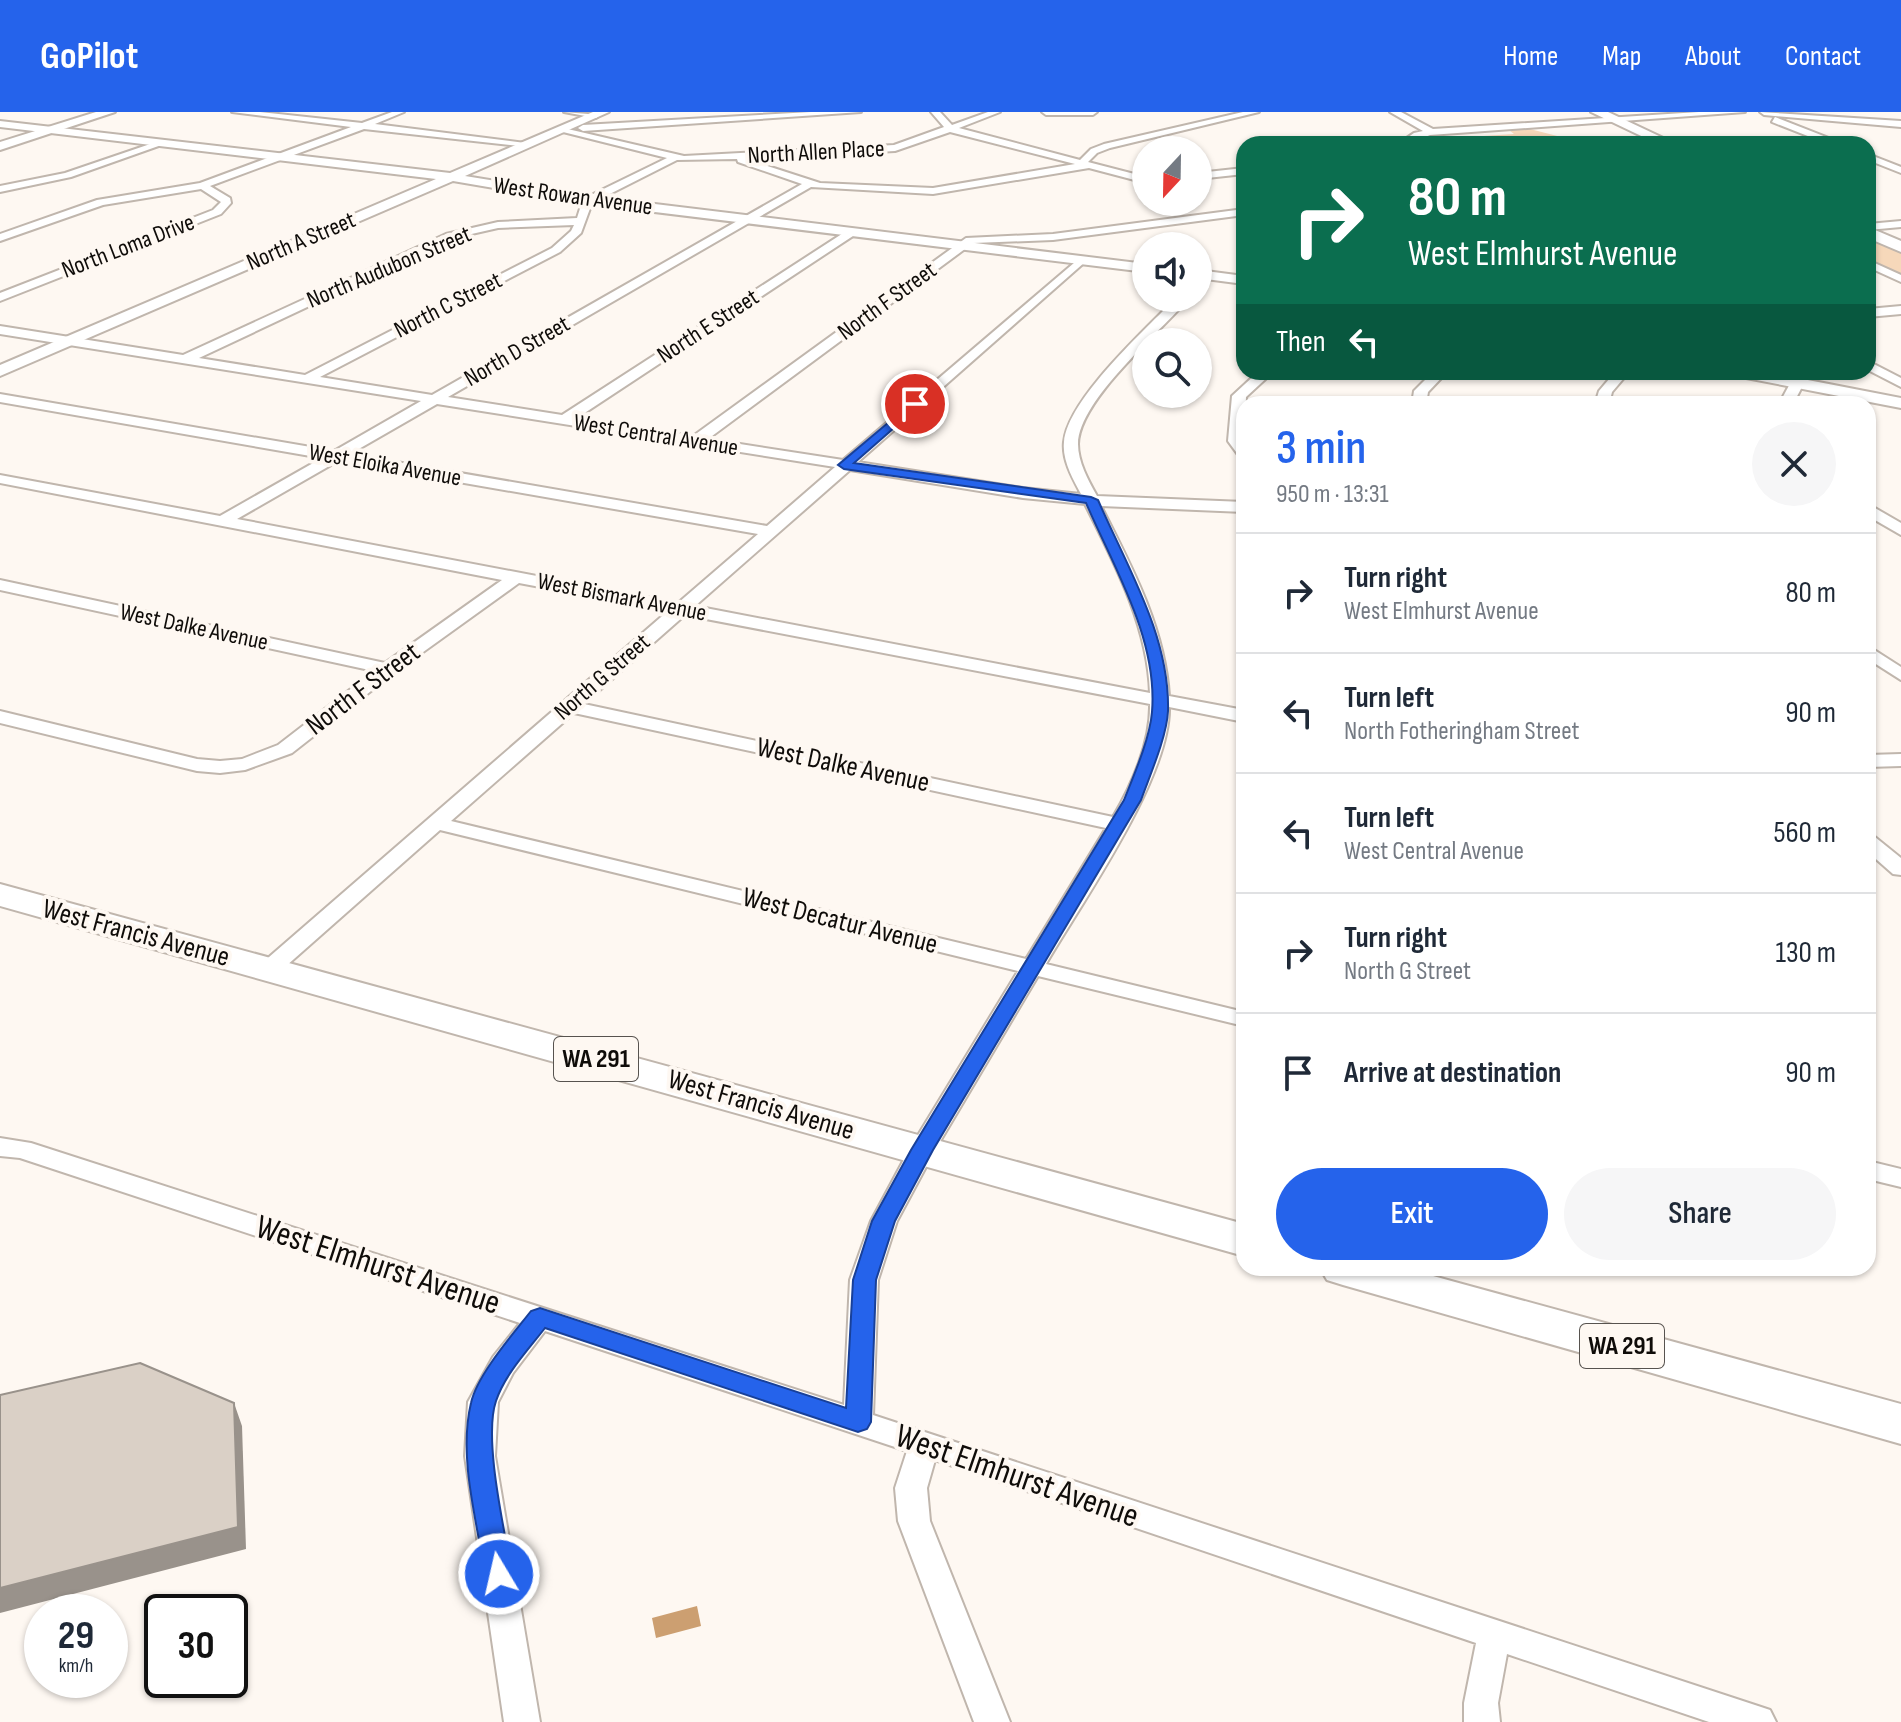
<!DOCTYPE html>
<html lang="en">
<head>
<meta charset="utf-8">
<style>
  body { margin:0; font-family:"Sofia Sans Condensed",sans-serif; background:#f6f6f7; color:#1f2937; height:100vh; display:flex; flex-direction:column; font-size:30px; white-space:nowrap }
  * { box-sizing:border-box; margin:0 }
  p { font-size:26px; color:#747a83 }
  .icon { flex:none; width:44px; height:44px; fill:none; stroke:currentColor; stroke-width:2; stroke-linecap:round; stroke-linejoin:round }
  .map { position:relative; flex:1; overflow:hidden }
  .side { position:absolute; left:1236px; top:284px; width:640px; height:880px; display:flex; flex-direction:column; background:#fff; border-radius:24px; box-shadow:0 2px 6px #0004 }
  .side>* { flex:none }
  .banner { position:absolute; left:1236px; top:24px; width:640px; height:244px; border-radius:24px; box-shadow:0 2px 6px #0004; background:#0b6e4f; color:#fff; overflow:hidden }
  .needle { width:52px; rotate:202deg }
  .fabs { position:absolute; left:1132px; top:24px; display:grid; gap:16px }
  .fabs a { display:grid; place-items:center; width:80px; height:80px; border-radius:50%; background:#fff; box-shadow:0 2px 6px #0004; font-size:40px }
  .speed { position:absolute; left:24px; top:1482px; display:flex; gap:16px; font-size:40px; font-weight:700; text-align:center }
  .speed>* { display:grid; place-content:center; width:104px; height:104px; border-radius:50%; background:#fff; box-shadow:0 2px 6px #0004; line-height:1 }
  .speed small { font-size:20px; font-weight:400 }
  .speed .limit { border:4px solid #111; border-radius:12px; background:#fff; color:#111 }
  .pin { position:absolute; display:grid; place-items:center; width:68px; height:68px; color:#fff; margin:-34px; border:4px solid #fff; border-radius:50%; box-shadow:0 2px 8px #0007 }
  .me { position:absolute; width:88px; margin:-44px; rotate:351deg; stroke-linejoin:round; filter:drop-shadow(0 0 6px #0008) }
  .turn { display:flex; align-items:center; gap:28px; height:168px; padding:0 40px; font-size:36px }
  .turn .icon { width:104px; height:104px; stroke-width:2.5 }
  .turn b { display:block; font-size:56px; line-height:68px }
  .then { display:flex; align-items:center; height:76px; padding:0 40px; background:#0003; gap:16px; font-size:30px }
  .round { display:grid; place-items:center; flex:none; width:84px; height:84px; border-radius:42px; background:#f6f6f7 }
  .head { display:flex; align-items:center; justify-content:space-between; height:136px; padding:0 40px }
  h1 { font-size:48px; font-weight:600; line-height:60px; color:#2563eb }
  .action { display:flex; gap:16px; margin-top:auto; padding:16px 40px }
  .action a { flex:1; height:92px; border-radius:48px; background:#2563eb; color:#fff; font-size:32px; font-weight:600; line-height:92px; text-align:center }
  .action a+a { background:#f6f6f7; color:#1f2937 }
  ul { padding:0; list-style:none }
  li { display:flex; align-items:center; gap:24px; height:120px; padding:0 40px; border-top:2px solid #e0e1e3 }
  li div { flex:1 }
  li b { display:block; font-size:30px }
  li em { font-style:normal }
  header { display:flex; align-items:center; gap:48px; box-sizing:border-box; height:112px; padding:0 40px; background:#2563eb; color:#fff }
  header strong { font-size:38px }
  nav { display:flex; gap:44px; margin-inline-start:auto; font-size:28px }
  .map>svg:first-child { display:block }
  .green { fill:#f6d8ba }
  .water { fill:#cc9f71 }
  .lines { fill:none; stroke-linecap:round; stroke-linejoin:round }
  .minor-casing { stroke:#c0b6ad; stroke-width:4 }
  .tertiary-casing { stroke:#c0b6ad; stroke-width:4 }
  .secondary-casing { stroke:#c0b6ad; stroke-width:4 }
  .primary-casing { stroke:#c0b6ad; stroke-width:4 }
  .minor { fill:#fff; fill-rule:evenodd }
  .tertiary { fill:#fff; fill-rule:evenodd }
  .secondary { fill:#fff; fill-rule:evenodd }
  .primary { fill:#fff; fill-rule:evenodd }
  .shaded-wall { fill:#99928b }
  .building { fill:#dad0c6; stroke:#99928b; stroke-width:2 }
  .route { fill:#2563eb; stroke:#184099; stroke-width:2 }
  .labels { text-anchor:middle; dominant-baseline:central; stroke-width:8; stroke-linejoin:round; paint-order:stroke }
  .far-street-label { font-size:24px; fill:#0f0c09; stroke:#fef8f2 }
  .shield { fill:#fef8f2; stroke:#57534f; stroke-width:2 }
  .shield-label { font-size:26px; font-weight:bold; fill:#0f0c09 }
  .street-label { font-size:28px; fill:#0f0c09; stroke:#fef8f2 }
  .near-street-label { font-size:34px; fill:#0f0c09; stroke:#fef8f2 }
</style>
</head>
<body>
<header>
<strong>GoPilot</strong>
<nav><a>Home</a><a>Map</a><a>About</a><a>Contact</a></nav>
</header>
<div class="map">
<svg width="1901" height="1610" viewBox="0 0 1901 1610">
  <rect width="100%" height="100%" fill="#fef8f2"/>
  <g class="green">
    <polygon points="1526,16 1569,27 1566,29 1569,32 1483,32 1468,25 1514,22 1509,18"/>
    <polygon points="1868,126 1901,141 1901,163 1868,148"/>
  </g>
  <polygon class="water" points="697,1494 701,1514 656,1526 652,1506"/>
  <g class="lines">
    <g class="minor-casing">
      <g id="minor">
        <polygon points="232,0 260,0 362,11 392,0 404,0 375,12 533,32 528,35 364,17 210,74 230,86 231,91 221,102 0,189 0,181 213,98 221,90 201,77 103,93 0,129 0,122 97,88 200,71 351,15"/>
        <polygon points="564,0 600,3 596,6"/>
        <polygon points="811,0 861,0 583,19 578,16 583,13"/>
        <path d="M931,0h9l12,13 36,-13h12l-41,16 121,32 11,-11 13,-5 139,-32h16l-149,36 -13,5 -9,9 58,15v6l-57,-15 -156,26 -122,-7 -363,210 114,18 286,-185h8v4l-279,184 116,18 273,-198 87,-4 191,-25v6l-191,25 -80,3 -265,196 135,21 238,-203 4,1v4l-227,200 165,26 58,6c-8,-15 -19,-34 -17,-52 4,-43 82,-113 112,-144h13c-28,34 -110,101 -111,146 0,18 10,36 19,52l147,6v10l-143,-6c30,59 64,122 68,190l75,14v12l-75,-15c2,70 -87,195 -123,257l198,48v14l-206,-50 -103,174 -38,71 -19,59 -5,135 885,291 12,4 6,12h-67l-202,-68 -9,49 2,19h-36v-19l12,-60 -541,-183 -8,28 3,33 80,201h-36l-76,-201 -3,-33 12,-37 -362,-120 -32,42 -15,29 -3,54 45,266h-36l-39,-266 3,-54 25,-45 27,-34 -500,-165 -20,-2v-18l31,5 813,262 6,-125 21,-59 38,-71 109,-179 -578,-141 -163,144h-16l-3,-5 3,-5 407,-353 -149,-28 -125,90 -102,80 -47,17 -25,3 -23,-2 -197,-48v-12l197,48 23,2 22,-2 36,-14 96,-74 -374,-81v-10l385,83 117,-83 -502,-97v-8l220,41 102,-58 -322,-56v-8l334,57 87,-50 -421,-67v-8l183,29 263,-121 52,-12 79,-4 6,-19 84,-41 -108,-27v-4l125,29 210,-11 50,-18zM950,20l125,32 -142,24 -113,-5 -74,-24 149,-8zM737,47l1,3 64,22 -370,211 -112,-18 240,-125 21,-19 11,-30 85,-43zM574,113l-3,6 -19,17 -247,127 -106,-17 255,-120 44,-10zM437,292l398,63 -68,59 -417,-72zM338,349l420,73 -80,69 -441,-84zM850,358l173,28 62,6c29,58 63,122 65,189l-455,-87zM685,503l465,89c1,37 -18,81 -37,113l-529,-113zM574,601l532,115 -80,131 -575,-138z"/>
        <polygon points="1042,0 1097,0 1093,3 1046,3"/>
        <polygon points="1390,0 1401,0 1433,17 1699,0 1745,0 1430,23 1409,32 1398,32 1414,21 1423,19"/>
        <polygon points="1760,0 1901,9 1901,15 1764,3"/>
        <polygon points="1775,5 1839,30 1841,32 1828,32 1772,10"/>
        <polygon points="159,29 167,31 71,65 0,80 0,74 65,61"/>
        <polygon points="1868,42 1901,55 1901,61 1868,48"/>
        <polygon points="1244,56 1244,62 1198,67 1198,61"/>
        <polygon points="1901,109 1901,115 1868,118 1868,112"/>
        <polygon points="1868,148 1901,163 1901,170 1868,155"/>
        <polygon points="1901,194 1901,202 1868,205 1868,197"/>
        <polygon points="1868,249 1901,266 1901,275 1868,258"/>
        <polygon points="1258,260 1273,260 1246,285 1244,345 1239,344 1228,329 1232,284"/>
        <polygon points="1433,260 1447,260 1428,280 1426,292 1412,292 1414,279"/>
        <polygon points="1615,260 1629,260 1612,280 1609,292 1595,292 1599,279"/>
        <polygon points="1797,267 1804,271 1793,292 1779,292 1792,268"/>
        <polygon points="1868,392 1901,411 1901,423 1868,404"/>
        <polygon points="1868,534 1901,555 1901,568 1868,547"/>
        <polygon points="1901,642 1901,654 1868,655 1868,643"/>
        <polygon points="1868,723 1875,725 1901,746 1901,763 1893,762 1868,740"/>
        <polygon points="1868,1049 1901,1057 1901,1075 1868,1067"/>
      </g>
    </g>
    <g class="tertiary-casing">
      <g id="tertiary">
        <polygon points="593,0 609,0 465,64 589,84 1146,152 1146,160 589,92 453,69 0,264 0,253 436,67 0,15 0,9 450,61"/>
        <polygon points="1198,158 1244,164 1244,172 1198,166"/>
        <polygon points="1733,260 1767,260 1901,286 1901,296 1741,265"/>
      </g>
    </g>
    <g class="secondary-casing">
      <g id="secondary">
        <polygon points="96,0 115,0 0,38 0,30"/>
        <polygon points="1591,0 1608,0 1676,32 1658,32"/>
        <polygon points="1868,115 1901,129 1901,140 1868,126"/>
      </g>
    </g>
    <g class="primary-casing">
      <g id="primary">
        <polygon points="0,772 1244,1112 1244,1144 0,794"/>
        <polygon points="1320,1156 1404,1156 1901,1292 1901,1332 1343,1173 1327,1168"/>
      </g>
    </g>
    <use href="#minor" class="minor"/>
    <use href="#tertiary" class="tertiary"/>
    <use href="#secondary" class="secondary"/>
    <use href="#primary" class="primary"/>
  </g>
  <polygon class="shaded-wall" points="234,1291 242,1314 246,1437 0,1501 0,1476"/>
  <polygon class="building" points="140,1251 234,1291 238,1415 0,1476 0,1283"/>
  <path class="route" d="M915,288l4,1v5l-65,57 237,34 7,3c29,67 72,136 70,211 -1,25 -18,64 -27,89l-208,350 -38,71 -19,59 -5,142 -4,7 -9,3 -313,-104c-17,22 -40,46 -49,73 -13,38 9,131 16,173l-4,8 -9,4 -10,-4 -4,-8c-8,-53 -27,-117 -14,-171 6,-28 42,-69 60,-92l9,-3 306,100 7,-128 19,-59 39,-71 213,-350c10,-25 26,-62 28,-88 6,-73 -38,-144 -66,-209l-242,-34 -6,-4z"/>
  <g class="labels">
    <g class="far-street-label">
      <text transform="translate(816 40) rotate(-3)">North Allen Place</text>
      <text transform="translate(573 84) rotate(8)">West Rowan Avenue</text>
      <text transform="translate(301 129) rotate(-23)">North A Street</text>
      <text transform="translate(128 134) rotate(-21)">North Loma Drive</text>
      <text transform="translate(389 155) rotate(-23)">North Audubon Street</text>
      <text transform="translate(887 189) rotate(-36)">North F Street</text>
      <text transform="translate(448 193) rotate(-27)">North C Street</text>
      <text transform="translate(708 214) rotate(-33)">North E Street</text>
      <text transform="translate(517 239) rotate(-30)">North D Street</text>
      <text transform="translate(656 323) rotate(9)">West Central Avenue</text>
      <text transform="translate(385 353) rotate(10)">West Eloika Avenue</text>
      <text transform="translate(622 485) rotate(11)">West Bismark Avenue</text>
      <text transform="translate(194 515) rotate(12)">West Dalke Avenue</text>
      <text transform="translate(602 565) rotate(-41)">North G Street</text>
    </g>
    <g class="shield">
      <rect x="554" y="925" width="84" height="44" rx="6"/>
      <rect x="1580" y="1212" width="84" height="44" rx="6"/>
    </g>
    <g class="shield-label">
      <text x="596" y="947">WA 291</text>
      <text x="1622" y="1234">WA 291</text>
    </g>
    <g class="street-label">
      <text transform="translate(363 577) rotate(-37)">North F Street</text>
      <text transform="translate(843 653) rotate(12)">West Dalke Avenue</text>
      <text transform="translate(840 809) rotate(14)">West Decatur Avenue</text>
      <text transform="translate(136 821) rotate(15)">West Francis Avenue</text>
      <text transform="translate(761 993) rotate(16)">West Francis Avenue</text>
    </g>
    <g class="near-street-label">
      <text transform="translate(378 1153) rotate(18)">West Elmhurst Avenue</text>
      <text transform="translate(1017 1364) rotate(19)">West Elmhurst Avenue</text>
    </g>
  </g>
</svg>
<div class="fabs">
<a><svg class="needle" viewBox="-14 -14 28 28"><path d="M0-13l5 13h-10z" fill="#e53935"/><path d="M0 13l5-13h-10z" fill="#747a83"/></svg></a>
<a><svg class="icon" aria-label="sound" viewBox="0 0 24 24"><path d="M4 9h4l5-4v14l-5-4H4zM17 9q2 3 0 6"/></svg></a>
<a><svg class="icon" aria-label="search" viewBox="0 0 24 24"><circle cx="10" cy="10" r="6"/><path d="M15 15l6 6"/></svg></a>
</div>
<div class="speed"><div>29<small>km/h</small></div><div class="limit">30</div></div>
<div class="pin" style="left:915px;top:292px;background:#d93025"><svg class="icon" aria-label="arrive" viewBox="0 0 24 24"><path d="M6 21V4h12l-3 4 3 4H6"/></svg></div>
<svg class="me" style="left:499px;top:1462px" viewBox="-20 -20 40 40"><circle r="17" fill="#2563eb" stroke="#fff" stroke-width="3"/><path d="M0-11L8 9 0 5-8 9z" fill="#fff"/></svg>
<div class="banner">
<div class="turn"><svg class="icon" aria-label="right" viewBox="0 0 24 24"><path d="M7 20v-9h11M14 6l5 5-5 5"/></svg><div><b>80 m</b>West Elmhurst Avenue</div></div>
<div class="then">Then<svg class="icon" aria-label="left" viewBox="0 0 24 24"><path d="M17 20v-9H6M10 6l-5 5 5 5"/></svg></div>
</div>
<section class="side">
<div class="head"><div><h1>3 min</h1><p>950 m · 13:31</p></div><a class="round"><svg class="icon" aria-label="close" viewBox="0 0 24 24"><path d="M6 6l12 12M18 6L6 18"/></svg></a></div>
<ul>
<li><svg class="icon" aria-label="right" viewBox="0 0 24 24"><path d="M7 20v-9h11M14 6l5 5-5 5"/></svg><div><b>Turn right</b><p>West Elmhurst Avenue</p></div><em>80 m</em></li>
<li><svg class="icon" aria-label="left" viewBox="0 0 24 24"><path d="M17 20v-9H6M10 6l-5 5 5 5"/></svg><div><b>Turn left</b><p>North Fotheringham Street</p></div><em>90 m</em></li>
<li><svg class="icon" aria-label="left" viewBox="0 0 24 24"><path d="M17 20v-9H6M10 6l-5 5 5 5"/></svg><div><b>Turn left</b><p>West Central Avenue</p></div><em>560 m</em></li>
<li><svg class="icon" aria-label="right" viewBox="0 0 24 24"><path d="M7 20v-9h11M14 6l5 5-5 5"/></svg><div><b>Turn right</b><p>North G Street</p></div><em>130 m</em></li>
<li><svg class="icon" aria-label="arrive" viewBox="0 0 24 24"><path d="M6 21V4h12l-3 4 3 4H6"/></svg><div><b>Arrive at destination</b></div><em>90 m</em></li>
</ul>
<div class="action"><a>Exit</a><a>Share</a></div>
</section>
</div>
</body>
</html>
